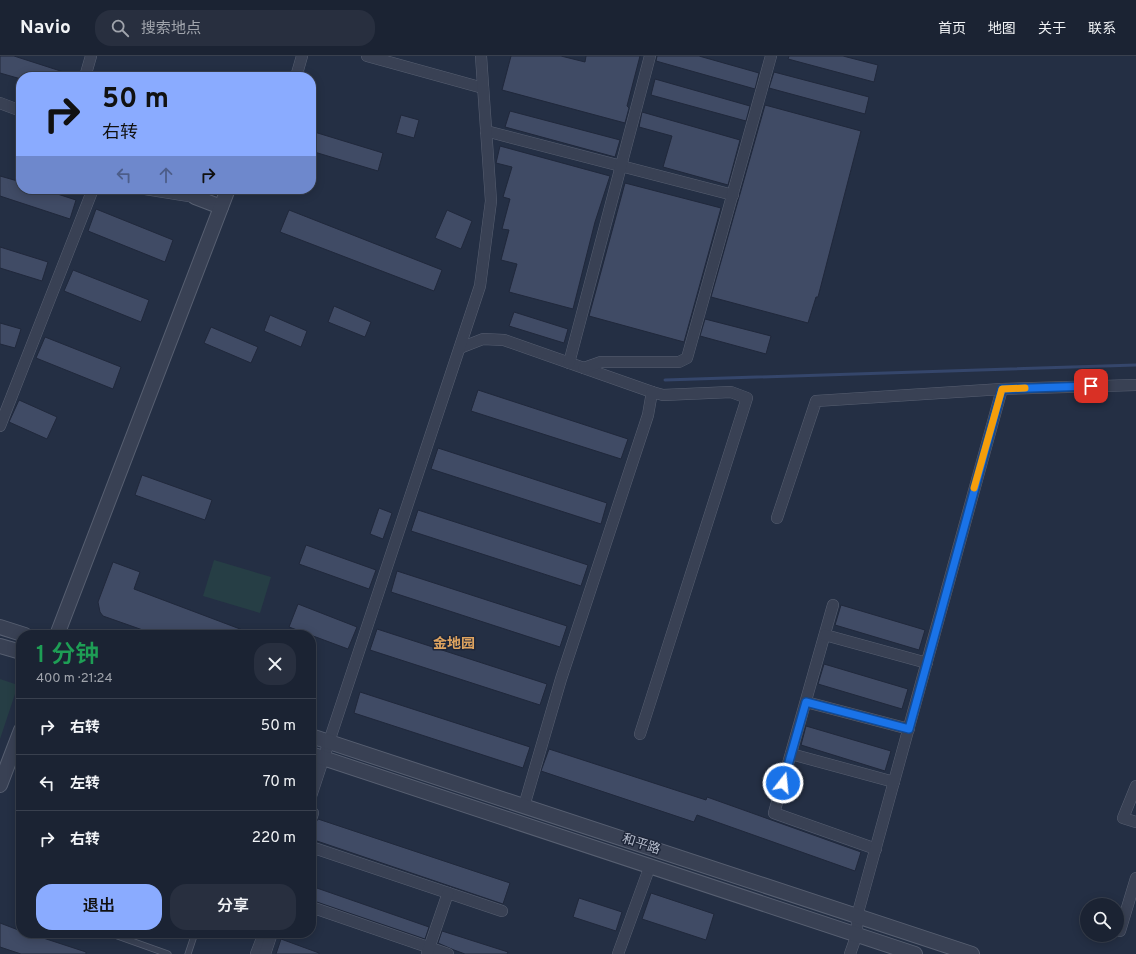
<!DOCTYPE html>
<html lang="zh">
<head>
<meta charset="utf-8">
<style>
  body { margin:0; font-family:Overpass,"Noto Sans SC",sans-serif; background:#282f3f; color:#f1f3f6; height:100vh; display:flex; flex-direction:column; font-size:15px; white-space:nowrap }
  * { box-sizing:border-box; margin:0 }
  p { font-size:13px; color:#a0a4ac }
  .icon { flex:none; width:22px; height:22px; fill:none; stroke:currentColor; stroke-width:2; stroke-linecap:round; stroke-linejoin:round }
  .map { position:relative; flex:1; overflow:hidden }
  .sheet { position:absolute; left:16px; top:574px; width:300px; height:308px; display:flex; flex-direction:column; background:#1b2333; border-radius:16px; box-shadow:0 2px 10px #0003,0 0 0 1px #39404e }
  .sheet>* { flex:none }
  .guide { position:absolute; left:16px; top:16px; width:300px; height:122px; border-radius:16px; box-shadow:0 2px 10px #0003,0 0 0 1px #39404e; background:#8aabff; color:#111; overflow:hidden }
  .buttons { position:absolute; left:1080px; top:842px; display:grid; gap:8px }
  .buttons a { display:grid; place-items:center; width:44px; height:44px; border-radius:50%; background:#1b2333; box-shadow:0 2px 10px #0003,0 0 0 1px #39404e; font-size:20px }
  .pin { position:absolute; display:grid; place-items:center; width:34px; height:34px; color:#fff; margin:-17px; border-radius:8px; box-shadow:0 2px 6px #0006 }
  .me { position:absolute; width:44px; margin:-22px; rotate:16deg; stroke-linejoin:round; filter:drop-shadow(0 0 3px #0008) }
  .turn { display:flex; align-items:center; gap:14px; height:84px; padding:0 20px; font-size:18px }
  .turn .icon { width:52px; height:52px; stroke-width:2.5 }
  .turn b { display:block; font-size:28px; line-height:34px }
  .lanes { display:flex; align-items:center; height:38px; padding:0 20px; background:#0003; justify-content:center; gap:20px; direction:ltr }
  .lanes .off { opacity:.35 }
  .round { display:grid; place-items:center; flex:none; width:42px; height:42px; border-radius:16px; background:#282f3f }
  .overview { display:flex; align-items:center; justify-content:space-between; height:68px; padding:0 20px }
  h1 { font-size:24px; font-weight:600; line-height:30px; color:#1e9e55 }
  .button { display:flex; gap:8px; margin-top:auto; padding:8px 20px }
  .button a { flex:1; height:46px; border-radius:16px; background:#8aabff; color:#111; font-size:16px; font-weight:600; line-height:46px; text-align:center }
  .button a+a { background:#282f3f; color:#f1f3f6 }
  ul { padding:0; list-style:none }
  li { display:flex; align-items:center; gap:12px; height:56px; padding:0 20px; border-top:1px solid #39404e }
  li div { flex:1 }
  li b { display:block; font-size:15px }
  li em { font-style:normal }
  header { display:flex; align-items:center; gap:24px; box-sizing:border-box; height:56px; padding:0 20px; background:#1b2333; border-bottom:1px solid #39404e }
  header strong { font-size:19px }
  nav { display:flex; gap:22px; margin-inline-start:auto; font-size:14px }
  .search { width:280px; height:36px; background:#282f3f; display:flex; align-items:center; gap:10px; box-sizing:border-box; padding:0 14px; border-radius:16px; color:#a0a4ac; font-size:15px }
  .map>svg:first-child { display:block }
  .green { fill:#263e45 }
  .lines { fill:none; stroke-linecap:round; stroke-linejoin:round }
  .stream { stroke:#35466b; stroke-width:3 }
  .building { fill:#404b65; stroke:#20283b }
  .service-casing { stroke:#575f71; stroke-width:7 }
  .minor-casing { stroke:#575f71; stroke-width:12 }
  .tertiary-casing { stroke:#575f71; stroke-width:16 }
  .service { stroke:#394154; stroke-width:5.5 }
  .minor { stroke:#394154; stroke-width:11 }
  .tertiary { stroke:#394154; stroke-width:14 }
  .route-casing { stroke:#114b97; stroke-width:10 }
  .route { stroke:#1a73e8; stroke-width:7 }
  .slow { stroke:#f59e0b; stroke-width:7 }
  .labels { text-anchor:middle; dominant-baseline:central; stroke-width:3; stroke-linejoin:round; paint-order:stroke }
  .street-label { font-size:13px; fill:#b6bdcd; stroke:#1e2639 }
  .neighbourhood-label { font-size:14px; font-weight:bold; fill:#dfa460; stroke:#1e2639 }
</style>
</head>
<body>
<header>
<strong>Navio</strong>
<div class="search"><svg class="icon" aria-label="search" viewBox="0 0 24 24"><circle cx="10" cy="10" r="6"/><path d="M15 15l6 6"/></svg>搜索地点</div>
<nav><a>首页</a><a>地图</a><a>关于</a><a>联系</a></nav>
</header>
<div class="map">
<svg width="1136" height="898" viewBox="0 0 1136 898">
  <rect width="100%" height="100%" fill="#242f44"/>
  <g class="green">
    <polygon points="214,504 271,521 260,557 203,540"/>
    <polygon points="0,623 18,629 0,683"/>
  </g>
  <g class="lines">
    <polyline class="stream" points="665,324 1136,309"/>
  </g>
  <g class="building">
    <polygon points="0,0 14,0 73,19 72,21 21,21 21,23 0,17"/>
    <polygon points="511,0 561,0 585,6 586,0 640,0 627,50 629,52 625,67 502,34"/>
    <polygon points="657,0 699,0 759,17 755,33 656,5"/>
    <polygon points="789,0 843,0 878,9 874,26 788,3"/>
    <polygon points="774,16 869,41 865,58 769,32"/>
    <polygon points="655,23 750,50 746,65 651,39"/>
    <polygon points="765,49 861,75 818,241 816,241 808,267 711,241"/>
    <polygon points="510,55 620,84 615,101 505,71"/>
    <polygon points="642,56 740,84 728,129 663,111 672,80 639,71"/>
    <polygon points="401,59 419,64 414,82 396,77"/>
    <polygon points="311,75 383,97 378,115 311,95"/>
    <polygon points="500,90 610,120 595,166 573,253 509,236 517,208 501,204 509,174 502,173 510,143 503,141 512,111 496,107"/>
    <polygon points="0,120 21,126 21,133 42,133 76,144 70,163 0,140"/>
    <polygon points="625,127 721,152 684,286 589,260"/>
    <polygon points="96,153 173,184 165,206 88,175"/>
    <polygon points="289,154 442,214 434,235 280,176"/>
    <polygon points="447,154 472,165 461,193 435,182"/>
    <polygon points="0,191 48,206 42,225 0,212"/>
    <polygon points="73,214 149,244 141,266 64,235"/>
    <polygon points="334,250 371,266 365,281 328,266"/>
    <polygon points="514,256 568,273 564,287 509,270"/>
    <polygon points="270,259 307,275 301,291 264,275"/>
    <polygon points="705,263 771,280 766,298 700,280"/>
    <polygon points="0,267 21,273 15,292 0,288"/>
    <polygon points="211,271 258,291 251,307 204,287"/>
    <polygon points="45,281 121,311 113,333 36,302"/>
    <polygon points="478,334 628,383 621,403 471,355"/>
    <polygon points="19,344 57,361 47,383 9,366"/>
    <polygon points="438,392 607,447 601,468 431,413"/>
    <polygon points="142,419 212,444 205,464 135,439"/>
    <polygon points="379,452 392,457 383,483 370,478"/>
    <polygon points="418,454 588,509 581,530 411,475"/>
    <polygon points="306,489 376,514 369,533 299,508"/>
    <polygon points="113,506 140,516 134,533 256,579 157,579 103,560 100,556 98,546"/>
    <polygon points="397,515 567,570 560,591 391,536"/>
    <polygon points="298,548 357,571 348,593 289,571"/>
    <polygon points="841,549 925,574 919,594 835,569"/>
    <polygon points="377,573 547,628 540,649 370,594"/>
    <polygon points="824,608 908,633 902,653 818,628"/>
    <polygon points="360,636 530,691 523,712 354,657"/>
    <polygon points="806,670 891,695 885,715 801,689"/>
    <polygon points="549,693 706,744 707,741 861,796 855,815 697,759 694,766 541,715"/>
    <polygon points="318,763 510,827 503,848 311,783 314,769"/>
    <polygon points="311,830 429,871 425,883 311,844"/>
    <polygon points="651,837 714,858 706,884 642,863"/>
    <polygon points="579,842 622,856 616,875 573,861"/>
    <polygon points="0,867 21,875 21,877 28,877 86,896 86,898 21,898 0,891"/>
    <polygon points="442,875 508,896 507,898 465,898 454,894 438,887"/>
    <polygon points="281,883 319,897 319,898 276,898"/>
  </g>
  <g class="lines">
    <g class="service-casing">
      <g id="service">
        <polyline points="109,877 168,898"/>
        <polyline points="188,898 195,877"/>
      </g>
    </g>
    <g class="minor-casing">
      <g id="minor">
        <polyline points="367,0 483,32"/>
        <polyline points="85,21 91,0"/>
        <polyline points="296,21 302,0"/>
        <polyline points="0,47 21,55"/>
        <polyline points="486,75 733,139"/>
        <polyline points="145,133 195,141"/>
        <polyline points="460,292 483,283 504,284 652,336"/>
        <polyline points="569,307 650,0"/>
        <polyline points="584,312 601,306 679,306 687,302 771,0"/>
        <polyline points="0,370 93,133"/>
        <polyline points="777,462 816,345 1002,333"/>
        <polyline points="833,549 774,757 876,793"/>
        <polyline points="825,579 927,607"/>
        <polyline points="806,646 909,673"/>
        <polyline points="791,698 894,726"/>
        <polyline points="1136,730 1123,762 1136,766"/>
        <polyline points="311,740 480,230 491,145 481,0"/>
        <polyline points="524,750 561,623 648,359 652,336 663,339 731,336 747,342 640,678"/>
        <polyline points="311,763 313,757"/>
        <polyline points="311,791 502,855"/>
        <polyline points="311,851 448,898"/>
        <polyline points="1120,875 1136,822"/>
        <polyline points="256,898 264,877"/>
        <polyline points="265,898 272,877"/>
        <polyline points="427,898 448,837"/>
        <polyline points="618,898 650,810"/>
        <polyline points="850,898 857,878 857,860 1002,333 1136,329"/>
      </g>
    </g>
    <g class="tertiary-casing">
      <g id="tertiary">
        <polyline points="195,141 221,151"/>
        <polyline points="0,571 25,579"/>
        <polyline points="57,579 228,133"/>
        <polyline points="0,590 21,596"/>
        <polyline points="311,680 972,898"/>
        <polyline points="311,698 915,898"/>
        <polyline points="0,729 21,674"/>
      </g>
    </g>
    <use href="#service" class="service"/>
    <use href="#minor" class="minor"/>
    <use href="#tertiary" class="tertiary"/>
  </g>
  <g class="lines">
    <g class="route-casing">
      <polyline id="route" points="783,727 806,646 909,673 1002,333 1091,330"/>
    </g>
    <use href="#route" class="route"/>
    <polyline class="slow" points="974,432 1002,333 1025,332"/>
  </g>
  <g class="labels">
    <g class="street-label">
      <text transform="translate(641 789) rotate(18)">和平路</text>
    </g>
    <g class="neighbourhood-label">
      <text x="454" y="588">金地园</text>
    </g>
  </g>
</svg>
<div class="buttons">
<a><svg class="icon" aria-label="search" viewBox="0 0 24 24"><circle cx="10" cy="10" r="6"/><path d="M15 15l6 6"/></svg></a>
</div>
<div class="pin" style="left:1091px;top:330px;background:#d93025"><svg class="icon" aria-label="arrive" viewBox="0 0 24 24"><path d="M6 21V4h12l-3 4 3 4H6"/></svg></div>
<svg class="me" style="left:783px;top:727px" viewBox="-20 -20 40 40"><circle r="17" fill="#1a73e8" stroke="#fff" stroke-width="3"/><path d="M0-11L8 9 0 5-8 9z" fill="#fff"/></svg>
<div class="guide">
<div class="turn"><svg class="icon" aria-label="right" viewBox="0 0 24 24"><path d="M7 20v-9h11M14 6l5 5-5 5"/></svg><div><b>50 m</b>右转</div></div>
<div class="lanes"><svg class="icon off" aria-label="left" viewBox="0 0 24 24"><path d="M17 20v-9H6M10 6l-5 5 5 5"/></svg><svg class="icon off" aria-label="ahead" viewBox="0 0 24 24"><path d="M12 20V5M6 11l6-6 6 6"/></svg><svg class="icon" aria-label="right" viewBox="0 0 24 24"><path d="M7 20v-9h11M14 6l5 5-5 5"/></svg></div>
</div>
<section class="sheet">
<div class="overview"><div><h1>1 分钟</h1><p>400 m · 21:24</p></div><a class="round"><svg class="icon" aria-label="close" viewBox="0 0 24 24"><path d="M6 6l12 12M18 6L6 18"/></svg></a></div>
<ul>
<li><svg class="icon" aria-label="right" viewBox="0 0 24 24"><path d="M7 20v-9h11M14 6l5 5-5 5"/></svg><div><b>右转</b></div><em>50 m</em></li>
<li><svg class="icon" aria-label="left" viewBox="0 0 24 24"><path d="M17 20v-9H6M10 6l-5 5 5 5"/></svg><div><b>左转</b></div><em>70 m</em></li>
<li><svg class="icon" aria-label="right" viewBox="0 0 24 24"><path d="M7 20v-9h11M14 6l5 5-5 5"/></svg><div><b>右转</b></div><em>220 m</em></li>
</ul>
<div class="button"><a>退出</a><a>分享</a></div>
</section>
</div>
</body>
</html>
